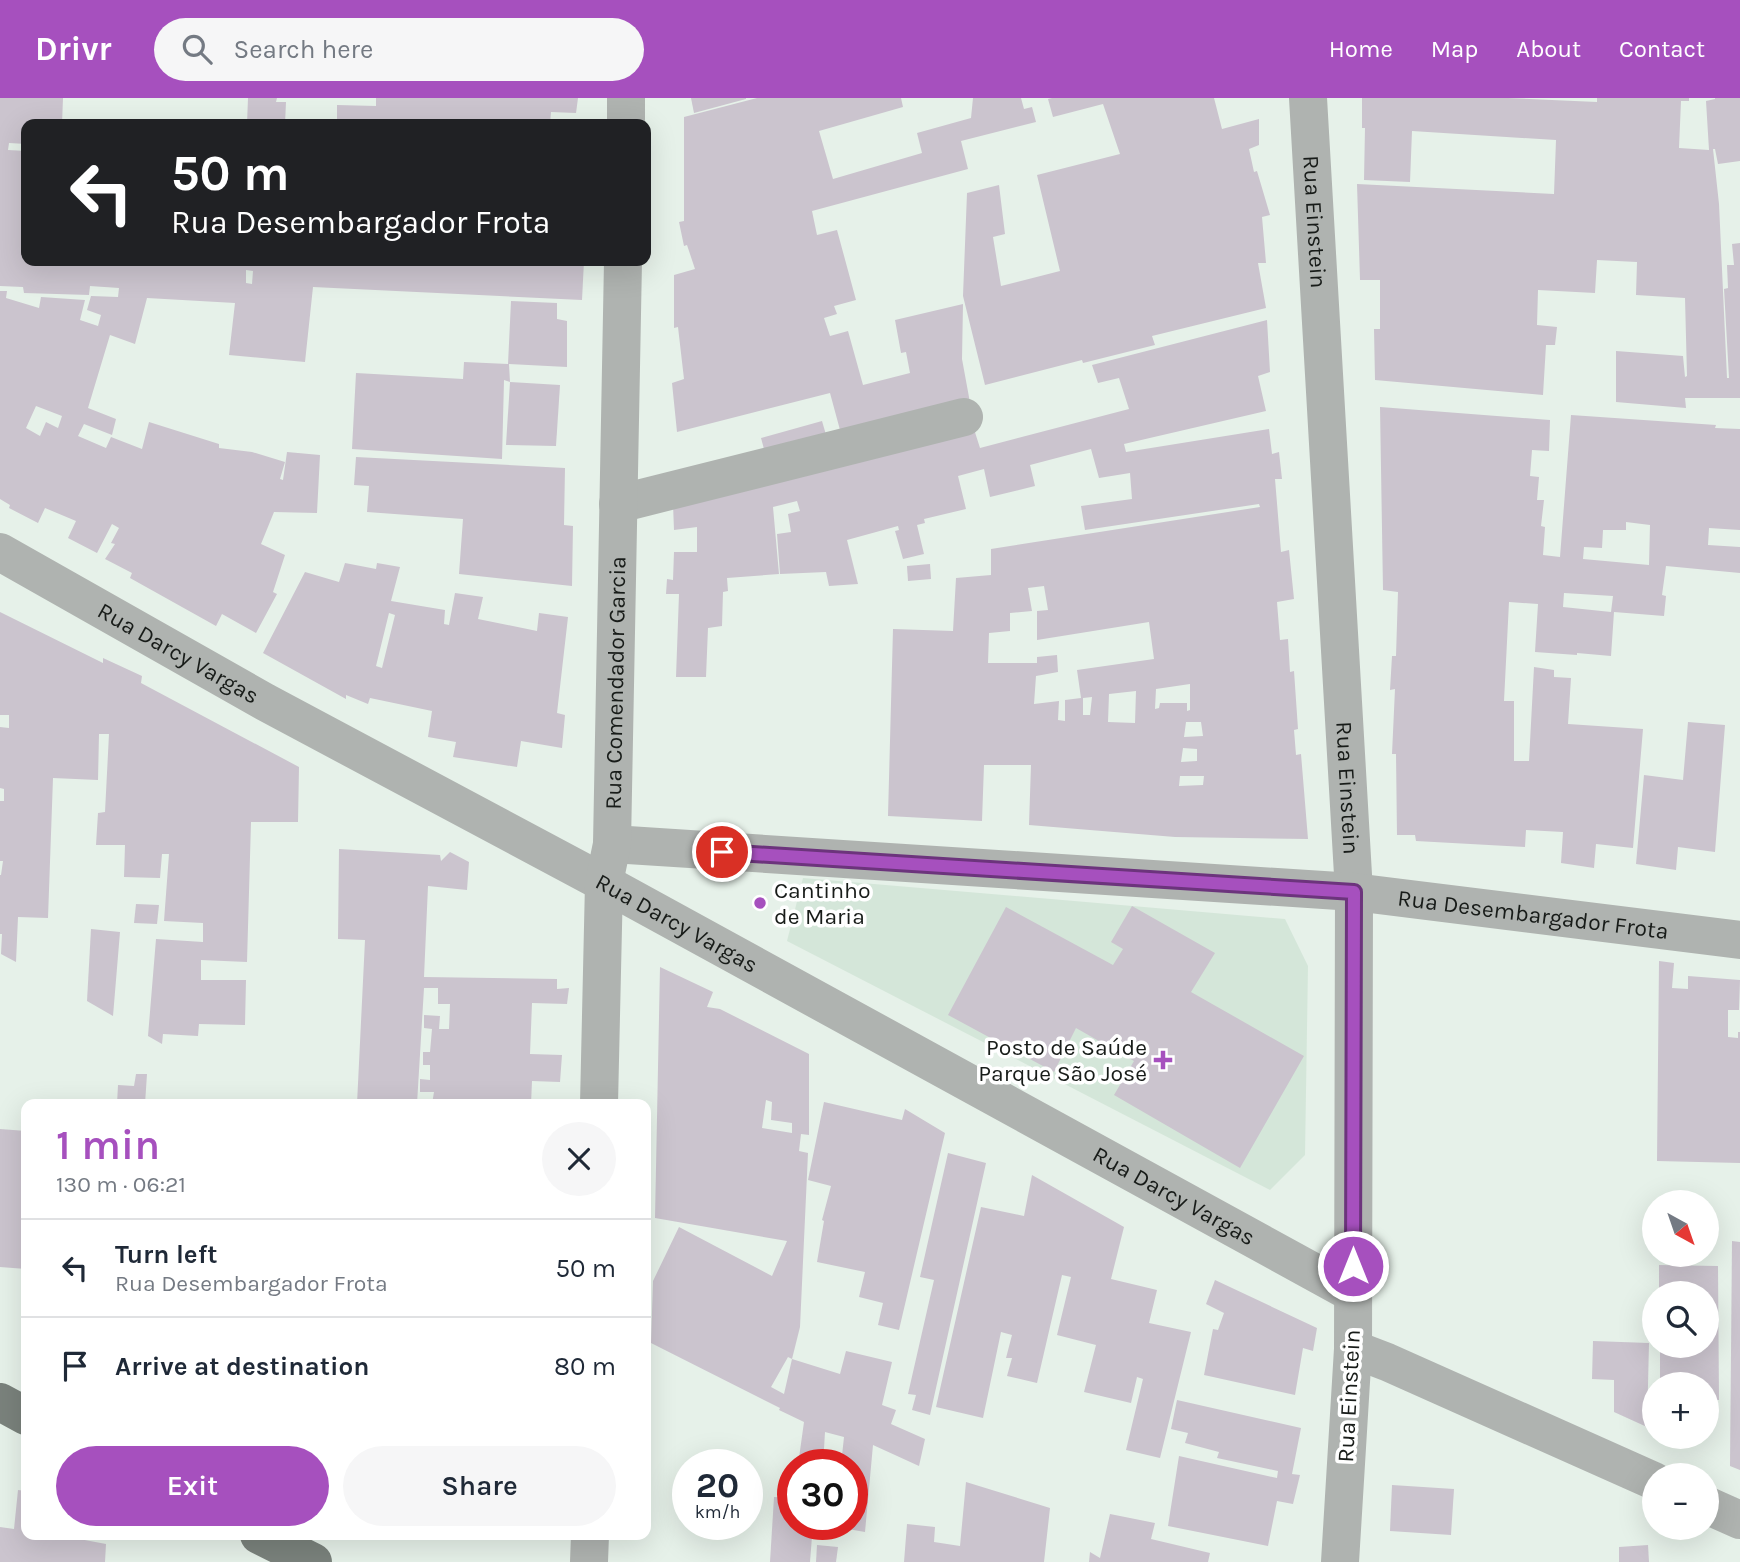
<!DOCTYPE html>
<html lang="en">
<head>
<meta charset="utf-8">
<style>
  body { margin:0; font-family:Karla,sans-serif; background:#f6f6f7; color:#1f2937; height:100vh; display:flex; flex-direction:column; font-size:26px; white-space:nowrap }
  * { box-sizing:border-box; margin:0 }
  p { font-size:23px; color:#747a83 }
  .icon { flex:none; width:38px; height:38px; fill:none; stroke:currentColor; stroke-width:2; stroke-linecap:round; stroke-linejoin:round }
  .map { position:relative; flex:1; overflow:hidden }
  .sheet { position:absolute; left:21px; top:1001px; width:630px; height:441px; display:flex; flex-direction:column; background:#fff; border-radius:14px; box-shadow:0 7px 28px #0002 }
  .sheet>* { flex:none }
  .top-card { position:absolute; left:21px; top:21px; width:630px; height:147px; border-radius:14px; box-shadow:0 7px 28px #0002; background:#202124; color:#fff; overflow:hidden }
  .needle { width:46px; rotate:140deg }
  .buttons { position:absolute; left:1642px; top:1092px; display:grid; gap:14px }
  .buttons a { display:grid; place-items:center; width:77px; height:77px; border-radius:50%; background:#fff; box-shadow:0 7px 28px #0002; font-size:35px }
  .speed { position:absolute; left:672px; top:1351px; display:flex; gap:14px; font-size:35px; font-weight:700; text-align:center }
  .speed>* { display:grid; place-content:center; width:91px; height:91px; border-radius:50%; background:#fff; box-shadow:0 7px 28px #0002; line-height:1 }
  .speed small { font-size:18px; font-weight:400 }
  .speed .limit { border:10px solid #d22; background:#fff; color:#111 }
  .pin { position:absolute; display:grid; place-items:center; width:60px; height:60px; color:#fff; margin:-30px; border:4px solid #fff; border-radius:50%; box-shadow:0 2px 7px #0007 }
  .me { position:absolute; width:77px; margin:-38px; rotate:0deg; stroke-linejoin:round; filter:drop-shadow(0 0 5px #0008) }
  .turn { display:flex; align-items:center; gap:24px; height:147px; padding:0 35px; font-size:32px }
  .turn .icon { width:91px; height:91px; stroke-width:2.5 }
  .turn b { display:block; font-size:49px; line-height:60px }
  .round { display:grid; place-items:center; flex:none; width:74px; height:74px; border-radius:37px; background:#f6f6f7 }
  .head { display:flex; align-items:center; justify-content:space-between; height:119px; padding:0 35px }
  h1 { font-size:42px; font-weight:600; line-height:52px; color:#a650be }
  .primary-button { display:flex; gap:14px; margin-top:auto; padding:14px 35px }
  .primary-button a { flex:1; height:80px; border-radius:42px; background:#a650be; color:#fff; font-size:28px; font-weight:600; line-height:80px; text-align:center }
  .primary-button a+a { background:#f6f6f7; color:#1f2937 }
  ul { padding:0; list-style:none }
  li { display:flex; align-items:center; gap:21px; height:98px; padding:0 35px; border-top:2px solid #e0e1e3 }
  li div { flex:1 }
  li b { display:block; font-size:26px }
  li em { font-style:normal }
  header { display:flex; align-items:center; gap:42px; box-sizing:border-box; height:98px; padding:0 35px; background:#a650be; color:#fff }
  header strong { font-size:33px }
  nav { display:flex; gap:38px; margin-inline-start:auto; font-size:24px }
  .search { width:490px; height:63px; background:#f6f6f7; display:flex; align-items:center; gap:18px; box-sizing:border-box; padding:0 24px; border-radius:38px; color:#747a83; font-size:26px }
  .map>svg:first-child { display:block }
  .built { fill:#d4e6d9 }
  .building { fill:#cbc4ce; fill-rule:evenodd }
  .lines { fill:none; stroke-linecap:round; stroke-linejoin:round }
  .minor { stroke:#afb3b0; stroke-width:38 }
  .major { stroke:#7a827c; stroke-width:38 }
  .route-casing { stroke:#6c347c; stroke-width:18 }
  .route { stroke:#a650be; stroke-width:12 }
  .poi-dot { fill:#a650be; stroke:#fff; stroke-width:2.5 }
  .labels { text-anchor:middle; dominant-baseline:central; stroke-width:7; stroke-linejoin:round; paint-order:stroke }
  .street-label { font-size:23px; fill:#181c19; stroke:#fff }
  .poi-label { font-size:23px; fill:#181c19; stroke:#fff; text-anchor:start }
</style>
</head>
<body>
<header>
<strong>Drivr</strong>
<div class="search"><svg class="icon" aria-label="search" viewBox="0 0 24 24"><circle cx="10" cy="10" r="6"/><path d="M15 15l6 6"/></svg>Search here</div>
<nav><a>Home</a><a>Map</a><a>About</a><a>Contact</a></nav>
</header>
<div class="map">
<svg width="1740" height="1464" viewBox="0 0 1740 1464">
  <rect width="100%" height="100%" fill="#e6f1e9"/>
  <polygon class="built" points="803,780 1285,821 1308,868 1305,1057 1270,1092 787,843"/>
  <g class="building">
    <path d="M0,0h63l-1,26h-36v20l-17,-1 -1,7 18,1v110h558l-2,39 -269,-13 -8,75 -76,-7 6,-52 -88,-5 -12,46 -25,-9 -22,73 28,11 -4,16 -28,-11 -6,12 28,12 5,-11 31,12 7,-27 70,22v4l33,4 33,10 -5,17 3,1 4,-28 33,3 -3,58 -43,-1 -13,32 24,11 -12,37 4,2 -21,39 -34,-19 -6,12 -86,-48 2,-5 -27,-14 10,-15 -4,-1 8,-15 -7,-4 -15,29 -29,-15 8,-17 -31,-13 -7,15 -29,-15 1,-3 -10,-6v-208h7l-1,7 33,10 2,-11 44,3 -5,20 18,6 3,-11 -14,-5 4,-14 27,1 1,-9 -29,-2 -1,9 -65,-2 -1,-6 -23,-1zM246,172l7,1 -1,13 -6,-1zM36,308l26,10 -4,12 -12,-6 -6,14 -14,-8z"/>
    <polygon points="248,0 277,0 276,4 286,4 285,26 247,26"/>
    <polygon points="376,0 578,0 576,15 551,14 550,26 337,26 337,7 376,8"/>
    <polygon points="691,0 746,0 746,1 694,15"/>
    <polygon points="757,0 901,0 903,9 819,33 833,81 922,55 917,35 971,20 973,0 1021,0 1024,11 1032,9 1036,24 961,43 968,71 812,113 817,137 837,132 856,202 834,208 837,216 824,220 830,238 848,233 863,287 910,275 906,254 901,255 895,222 963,206 962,261 971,310 843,343 830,295 677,334 672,285 684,281 678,229 674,230 674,177 695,171 687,147 684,148 679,124 684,123 684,19"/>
    <polygon points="1052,0 1214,0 1222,31 1259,21 1259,47 1249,51 1254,74 1257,73 1270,117 1262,119 1266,165 1258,165 1266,210 1152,238 1155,247 1083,265 1082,262 985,287 963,198 967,95 999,87 1005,136 993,139 1001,188 1060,173 1037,77 1120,56 1103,6 1053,19 1048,1"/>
    <polygon points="1362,0 1508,0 1597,4 1597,0 1689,0 1689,3 1681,3 1679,50 1709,52 1706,3 1715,1 1715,0 1740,0 1740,63 1718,66 1715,51 1713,51 1719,106 1727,280 1729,280 1724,191 1728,190 1727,167 1734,167 1732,146 1740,145 1740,300 1685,300 1686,310 1616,304 1616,253 1683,258 1685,279 1687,278 1685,200 1636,197 1637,164 1597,162 1595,195 1538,192 1537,227 1557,229 1555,247 1546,247 1543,297 1375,282 1374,231 1380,231 1380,182 1360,182 1357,86 1554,96 1556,42 1412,33 1410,84 1364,82 1365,30 1362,30"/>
    <polygon points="511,203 557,205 557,221 567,223 567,269 509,266 510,284 504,282 502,361 352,351 356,275 463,281 464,264 508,266"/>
    <path d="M1267,222l3,52 -12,4 8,35 -142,33 2,8 143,-23 3,25 7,-2 3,27h-7l6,73 8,-2 5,49 -17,3 3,38 8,-1 2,33 4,-1 4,58 -4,1 2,25 5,-1 7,85 -133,-2 -146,-12 2,-60h-47l-2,56 -94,-5 5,-187 60,2 3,-53 35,-3v-26l269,-42 -1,-3 -174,26 -4,-24 51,-7 -2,-26 -31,5 -8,-29 -61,16 5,21 -45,11 -6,-28 -26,7 8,33 -42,10 1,4 -8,2 7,29 -21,5 -8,-28 4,-1 -1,-4 -51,14 11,44 -29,2 -3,-14 -46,2 -3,-40 14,-2 -3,-18 12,-3 -3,-10 -24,6 6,67 -52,4 1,13 -5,1 -1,34 -14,2 -2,49h-30l3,-83h-13l1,-15 6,1 1,-28h23v-25l-23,3 -1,-26 300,-78 7,22 149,-39 -10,-31 -21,5 -6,-18zM1044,488l4,24 -11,1v29l112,-18 5,37 -77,11 4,28 -16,2v21l-7,-1 1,-19 -25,3 2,-28 22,-4 -1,-17 -20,2v6h-49l1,-30 21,-2v-18l22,-2 -4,-23zM1190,586v26l-3,1v-8h-27l-1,5 -4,1 1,-20zM1136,593l-1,32 -27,-1 1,-28zM1092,599l-2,18h-7v-17zM1186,624h15l2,14 -19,1zM1183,650l14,1v12l-16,1zM1180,678h24l-1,9 -24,1z"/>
    <polygon points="510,284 560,287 556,348 506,347"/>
    <path d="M1380,309l170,13 -1,31 -17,-1 -2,26 9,1 -2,23h7l-3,26 4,1 -2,28 17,2 11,-142 145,10 -1,3 25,1v101l-31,-2 -1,17 32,2v26l-74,-7 -4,29 4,1 -2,20 -50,-4 -3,44 -34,-3v2l-42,-3 3,-48 -29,-2 -5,99h10v60h15l5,-94 20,3v7l17,1 -3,46 75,5 -10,119 -37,-4 -2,24 -33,-5 2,-31 -37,-2 -1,17 -109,-6 -1,-6h-18l-1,-81h-4l3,-65 -5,1 2,-34h4l2,-64 -15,-2zM1626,424l24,3 -1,40 -66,-6 1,-12 18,1 1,-18h23zM1564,495l49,3 -2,16 -48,-5z"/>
    <polygon points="822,323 829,347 767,362 761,340"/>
    <polygon points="356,359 565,370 564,427 573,428 572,488 459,476 463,421 367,414 369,388 354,387"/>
    <path d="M345,465l31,6 1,-6 23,4 -9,34 54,9 -1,14 5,1 6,-32 28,4 -5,22 59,12 2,-18 29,4 -11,96 8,2 -3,33 -41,-7 -4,26 -64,-10 3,-15 -28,-5 4,-26 -62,-13 -2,6 -22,-9v4l-83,-46 42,-81 34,10zM389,515l6,2 -13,53 -6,-2z"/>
    <polygon points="930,466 931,481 908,483 907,468"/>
    <polygon points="0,514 103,565 103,560 142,578 141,585 299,669 298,724 251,724 247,864 201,862 201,882 246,882 245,927 199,926 198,938 163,936 162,946 148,938 156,841 203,844 203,825 164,823 169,756 162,756 160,780 124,779 125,747 96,747 98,715 105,714 109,636 99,636 98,682 53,680 48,820 18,819 16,864 1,856 2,836 0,836 0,777 1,777 3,763 0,763 0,703 4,703 4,691 0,690 0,629 9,630 9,617 0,617"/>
    <polygon points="1688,624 1725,627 1715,754 1678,749 1676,772 1636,766 1644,677 1683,682"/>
    <polygon points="339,751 440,757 441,763 450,754 469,764 467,792 428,788 424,879 557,881 557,891 569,890 567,906 532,905 530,956 562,957 560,984 532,983 531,1006 432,1006 434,994 420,994 420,981 430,982 430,967 423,967 423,954 430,954 432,931 424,930 424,917 440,918 439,931 449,931 450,906 438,906 438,890 424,890 417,1006 357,1006 365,842 338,841"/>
    <polygon points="136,806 159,807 157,826 134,825"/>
    <polygon points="1132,808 1215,855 1191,894 1304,958 1240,1070 1114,997 1134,963 1076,930 1054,974 948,917 1006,809 1113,867 1123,851 1111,844"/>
    <polygon points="91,831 120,834 113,918 87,903"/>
    <polygon points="1659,863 1674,865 1672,890 1688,891 1688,878 1740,882 1739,912 1728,912 1728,939 1738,940 1738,934 1740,934 1740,1065 1657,1063"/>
    <path d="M660,869l53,25 -6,15 13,2 89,45v81l-8,-1 -2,17 9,2 -8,174 -8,32 -4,-2 -17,30 13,7 8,-35 48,15 6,-23 46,11 -10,43 14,5 -5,14 34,15 -6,27 -46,-21 -8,87 -23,-4 1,-4h9v-59h-11l3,-28 -19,-5 -2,33h-25l6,-43 -25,-12 1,-2 -129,-65 2,-62 26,-54 93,49 15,-35 -132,-23zM766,1002l6,2 -1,18 21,3v10l-30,-5z"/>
    <polygon points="136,976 147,976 145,1006 117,1006 118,987 134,988"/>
    <polygon points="824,1004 902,1022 905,1011 945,1035 899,1232 878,1227 883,1205 859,1199 865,1174 817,1164 824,1123 822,1122 831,1088 808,1082"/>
    <polygon points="0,1031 26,1033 26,1171 0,1169"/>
    <polygon points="948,1055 986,1065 930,1317 912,1312 916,1297 908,1296 934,1182 920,1179"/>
    <polygon points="1032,1077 1124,1129 1111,1181 1157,1192 1149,1225 1191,1234 1160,1360 1126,1352 1143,1281 1137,1279 1131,1305 1084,1294 1096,1247 1057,1237 1071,1179 1062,1177 1037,1285 1007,1278 1012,1260 1006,1260 1012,1237 1001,1234 983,1320 936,1309 981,1109 1024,1118"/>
    <polygon points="1732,1143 1740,1144 1740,1372 1730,1368"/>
    <polygon points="1659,1167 1718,1168 1719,1302 1706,1302 1706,1286 1660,1286 1660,1248 1706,1248 1706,1195 1659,1195"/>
    <polygon points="1215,1182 1317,1230 1313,1253 1303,1250 1295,1297 1204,1277 1213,1231 1218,1232 1224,1215 1206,1206"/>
    <polygon points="1593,1243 1649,1245 1647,1329 1614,1314 1614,1282 1592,1281"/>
    <polygon points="1177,1302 1301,1330 1292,1376 1300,1377 1293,1406 1277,1403 1268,1448 1168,1428 1179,1358 1277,1380 1278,1373 1217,1360 1219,1354 1185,1345 1188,1335 1171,1331"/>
    <polygon points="966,1384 1050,1410 1044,1464 904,1464 907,1426 935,1429 934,1444 960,1448"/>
    <polygon points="1392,1387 1454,1391 1451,1437 1390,1433"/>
    <polygon points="18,1392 26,1393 26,1437 58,1437 106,1446 105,1464 0,1464 0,1429 14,1431"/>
    <polygon points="774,1399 793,1400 793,1426 813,1426 810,1464 770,1464"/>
    <polygon points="1110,1416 1155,1425 1151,1441 1210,1455 1208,1464 1089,1464 1090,1454 1100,1460"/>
    <polygon points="817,1447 838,1449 836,1464 816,1464"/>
    <polygon points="1648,1447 1649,1464 1619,1464 1619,1449"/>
  </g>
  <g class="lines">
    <g class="minor">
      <path id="s1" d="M1308,0l46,794 -1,457 -13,213"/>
      <polyline points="626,26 626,0"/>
      <polyline points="618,406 964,319"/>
      <path id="s2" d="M0,454l265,150 339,181 748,410"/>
      <path id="s3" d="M612,746l742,48 386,48"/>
      <path id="s4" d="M599,1006l5,-221 8,-39 11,-583"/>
      <polyline points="1353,1251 1387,1264 1654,1383"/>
      <polyline points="1706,1407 1740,1422"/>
      <polyline points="589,1464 590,1437"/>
    </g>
    <g class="major">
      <polyline points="0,1304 26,1318"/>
      <polyline points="259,1437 313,1464"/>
    </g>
  </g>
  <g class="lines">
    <g class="route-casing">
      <polyline id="route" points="722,754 1354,794 1353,1168"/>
    </g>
    <use href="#route" class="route"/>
  </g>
  <g class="poi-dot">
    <circle cx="760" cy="805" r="7"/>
    <path d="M1159.5 951.5h7v7h7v7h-7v7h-7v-7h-7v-7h7z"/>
  </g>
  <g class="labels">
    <g class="street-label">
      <text stroke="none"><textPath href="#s1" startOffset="124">Rua Einstein</textPath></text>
      <text stroke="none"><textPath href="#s2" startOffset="205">Rua Darcy Vargas</textPath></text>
      <text stroke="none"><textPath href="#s4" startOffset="422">Rua Comendador Garcia</textPath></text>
      <text stroke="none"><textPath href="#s1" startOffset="691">Rua Einstein</textPath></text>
      <text stroke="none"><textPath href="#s3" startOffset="924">Rua Desembargador Frota</textPath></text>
      <text stroke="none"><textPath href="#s2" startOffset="772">Rua Darcy Vargas</textPath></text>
      <text stroke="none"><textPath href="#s2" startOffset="1339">Rua Darcy Vargas</textPath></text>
      <text transform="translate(1349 1298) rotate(-87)">Rua Einstein</text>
    </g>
    <g class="poi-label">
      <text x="774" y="792">Cantinho<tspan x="774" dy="26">de Maria</tspan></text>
      <text x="1147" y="949" text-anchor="end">Posto de Saúde<tspan x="1147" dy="26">Parque São José</tspan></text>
    </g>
  </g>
</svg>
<div class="buttons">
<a><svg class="needle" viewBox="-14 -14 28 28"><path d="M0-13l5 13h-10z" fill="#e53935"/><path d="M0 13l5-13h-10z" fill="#747a83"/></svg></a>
<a><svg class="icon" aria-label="search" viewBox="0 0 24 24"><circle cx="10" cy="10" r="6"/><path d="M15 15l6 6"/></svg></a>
<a>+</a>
<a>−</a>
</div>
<div class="speed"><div>20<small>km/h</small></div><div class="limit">30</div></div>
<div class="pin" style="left:722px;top:754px;background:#d93025"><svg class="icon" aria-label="arrive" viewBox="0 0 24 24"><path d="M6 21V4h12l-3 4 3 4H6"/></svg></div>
<svg class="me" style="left:1353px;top:1168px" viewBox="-20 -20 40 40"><circle r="17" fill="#a650be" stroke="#fff" stroke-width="3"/><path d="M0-11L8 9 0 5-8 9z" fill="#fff"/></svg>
<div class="top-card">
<div class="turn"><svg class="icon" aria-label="left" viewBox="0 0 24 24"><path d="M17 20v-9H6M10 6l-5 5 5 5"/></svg><div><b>50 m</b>Rua Desembargador Frota</div></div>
</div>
<section class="sheet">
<div class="head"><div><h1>1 min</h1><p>130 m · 06:21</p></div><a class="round"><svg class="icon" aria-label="close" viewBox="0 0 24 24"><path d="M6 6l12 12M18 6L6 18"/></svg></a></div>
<ul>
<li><svg class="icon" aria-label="left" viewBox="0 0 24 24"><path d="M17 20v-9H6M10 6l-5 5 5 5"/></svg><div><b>Turn left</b><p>Rua Desembargador Frota</p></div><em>50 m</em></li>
<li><svg class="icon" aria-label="arrive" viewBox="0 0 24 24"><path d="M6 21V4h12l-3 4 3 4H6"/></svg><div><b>Arrive at destination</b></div><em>80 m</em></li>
</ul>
<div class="primary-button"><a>Exit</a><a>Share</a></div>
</section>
</div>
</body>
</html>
